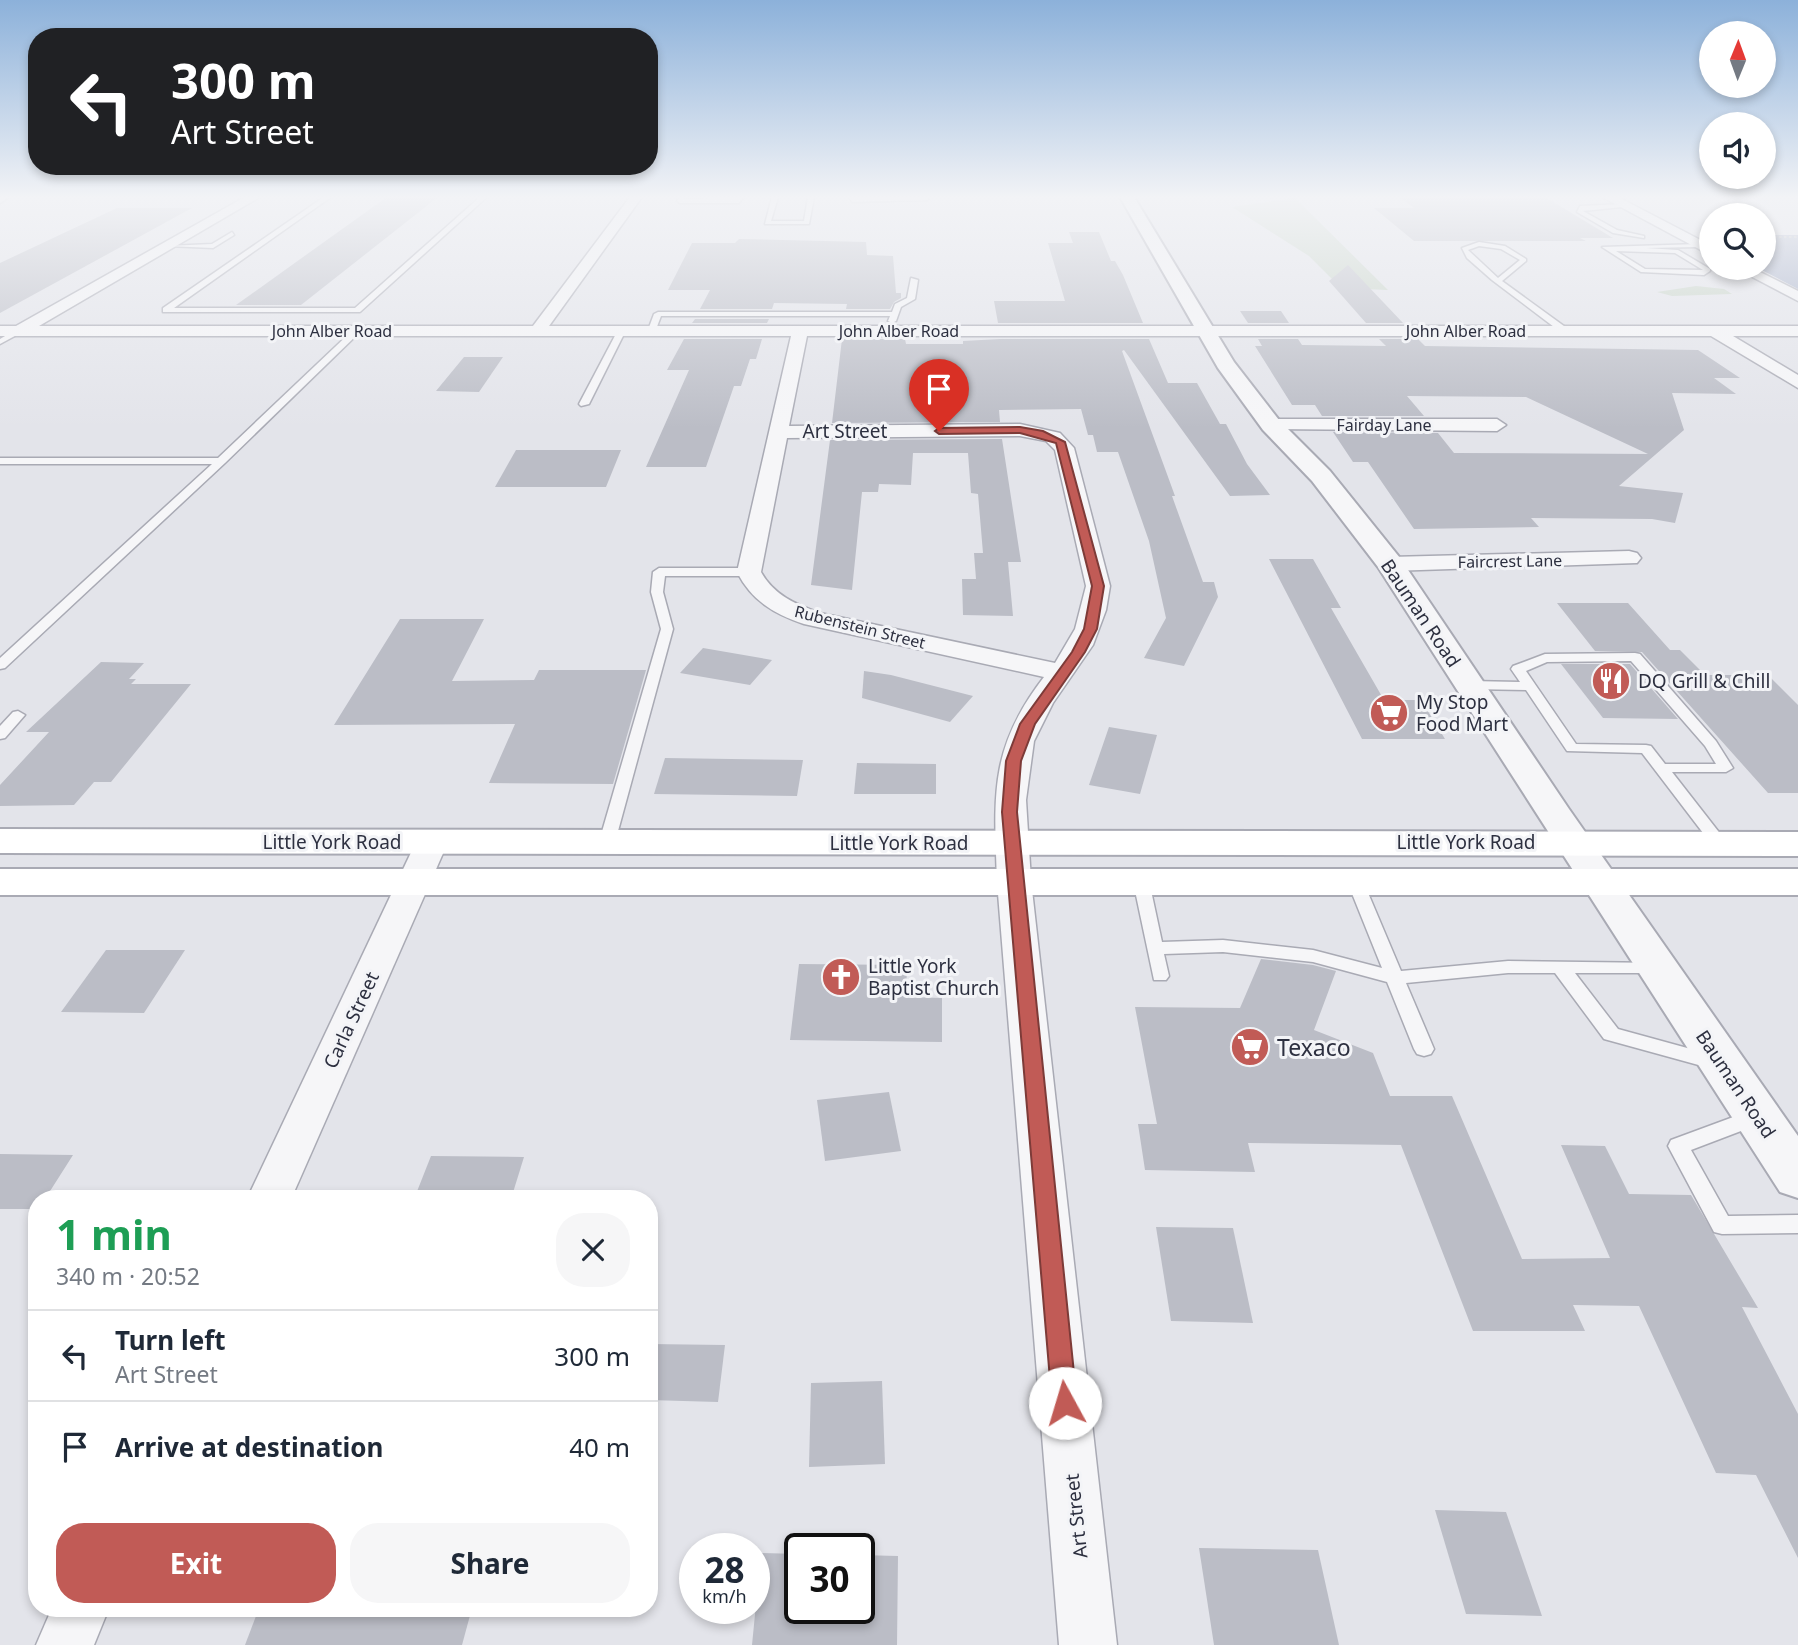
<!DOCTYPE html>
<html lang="en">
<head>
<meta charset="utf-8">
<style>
  body { margin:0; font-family:"Noto Sans",sans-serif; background:#f6f6f7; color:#1f2937; height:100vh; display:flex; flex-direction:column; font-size:26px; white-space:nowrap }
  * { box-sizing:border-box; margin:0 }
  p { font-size:23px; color:#747a83 }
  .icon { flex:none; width:38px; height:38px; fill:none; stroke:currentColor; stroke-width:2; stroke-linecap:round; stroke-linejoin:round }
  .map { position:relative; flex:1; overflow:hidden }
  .details { position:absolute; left:28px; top:1190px; width:630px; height:427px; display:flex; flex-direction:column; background:#fff; border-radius:28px; box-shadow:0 4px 10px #0003 }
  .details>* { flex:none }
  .guide { position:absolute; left:28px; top:28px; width:630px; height:147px; border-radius:28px; box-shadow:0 4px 10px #0003; background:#202124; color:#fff; overflow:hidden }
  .needle { width:46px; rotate:1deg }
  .controls { position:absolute; left:1699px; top:21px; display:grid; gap:14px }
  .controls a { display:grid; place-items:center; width:77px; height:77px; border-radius:50%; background:#fff; box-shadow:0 4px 10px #0003; font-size:35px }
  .speed { position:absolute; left:679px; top:1533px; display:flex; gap:14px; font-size:35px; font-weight:700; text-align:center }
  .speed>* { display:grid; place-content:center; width:91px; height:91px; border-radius:50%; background:#fff; box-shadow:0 4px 10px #0003; line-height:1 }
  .speed small { font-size:18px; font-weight:400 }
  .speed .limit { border:4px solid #111; border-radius:10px; background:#fff; color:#111 }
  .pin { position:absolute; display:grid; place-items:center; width:60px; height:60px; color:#fff; margin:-72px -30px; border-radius:50% 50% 50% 0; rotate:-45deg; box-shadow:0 0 7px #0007 }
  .pin .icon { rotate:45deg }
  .me { position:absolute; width:77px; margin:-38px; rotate:354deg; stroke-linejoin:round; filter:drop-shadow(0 0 5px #0008) }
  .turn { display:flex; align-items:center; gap:24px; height:147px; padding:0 28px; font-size:32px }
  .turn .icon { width:91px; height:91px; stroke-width:2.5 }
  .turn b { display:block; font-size:49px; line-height:60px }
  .round { display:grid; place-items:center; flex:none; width:74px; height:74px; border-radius:28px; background:#f6f6f7 }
  .overview { display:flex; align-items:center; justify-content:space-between; height:119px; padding:0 28px }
  h1 { font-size:42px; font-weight:700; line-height:52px; color:#1e9e55 }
  .primary-button { display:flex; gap:14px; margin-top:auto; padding:14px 28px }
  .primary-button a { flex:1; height:80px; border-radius:28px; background:#c15b56; color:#fff; font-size:28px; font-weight:700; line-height:80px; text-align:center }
  .primary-button a+a { background:#f6f6f7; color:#1f2937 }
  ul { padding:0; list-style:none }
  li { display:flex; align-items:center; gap:21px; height:91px; padding:0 28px; border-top:2px solid #e0e1e3 }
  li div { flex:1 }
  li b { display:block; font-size:26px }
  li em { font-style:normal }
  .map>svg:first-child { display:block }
  .green { fill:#c6d3c5 }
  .water { fill:#a2acc6 }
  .building { fill:#bbbdc6 }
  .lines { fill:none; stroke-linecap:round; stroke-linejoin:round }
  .service-casing { stroke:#a9aab4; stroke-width:3 }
  .minor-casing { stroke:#a9aab4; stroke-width:3 }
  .tertiary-casing { stroke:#a9aab4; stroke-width:4 }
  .secondary-casing { stroke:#a9aab4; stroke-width:4 }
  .path { stroke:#bebfc4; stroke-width:2; stroke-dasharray:2.5 2.5; stroke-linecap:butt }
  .service { fill:#f6f6f8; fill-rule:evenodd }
  .minor { fill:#f6f6f8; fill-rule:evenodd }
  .tertiary { fill:#f6f6f8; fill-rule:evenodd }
  .secondary { fill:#fff; fill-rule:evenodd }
  .route { fill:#c15b56; stroke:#7d3b38; stroke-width:2 }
  .labels { text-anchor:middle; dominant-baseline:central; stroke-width:6; stroke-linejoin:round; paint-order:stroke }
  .far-street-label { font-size:16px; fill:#2d3040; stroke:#f3f4f7 }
  .street-label { font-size:19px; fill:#2d3040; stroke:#f3f4f7 }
  .poi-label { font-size:19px; fill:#2d3040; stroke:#f3f4f7; text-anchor:start }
  .near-poi-label { font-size:23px; fill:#2d3040; stroke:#f3f4f7; text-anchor:start }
</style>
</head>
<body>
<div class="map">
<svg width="1798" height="1645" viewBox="0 0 1798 1645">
  <rect width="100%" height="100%" fill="#e3e4ea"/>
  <g class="green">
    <polygon points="1295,198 1388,290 1341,288 1309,256 1232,207"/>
    <polygon points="1696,286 1724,289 1732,294 1672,296 1657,292"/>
  </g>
  <polygon class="water" points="1764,235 1798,235 1798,289 1758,268 1764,268"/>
  <g class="building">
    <polygon points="387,197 438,197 301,305 236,305"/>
    <polygon points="1400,197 1545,197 1613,238 1580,238 1586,241 1414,241 1374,208 1414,208"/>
    <polygon points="117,208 192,208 0,313 0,263"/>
    <polygon points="1069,232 1099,232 1111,261 1115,261 1123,275 1143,323 998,323 994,301 1065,301 1048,243 1073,243"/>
    <polygon points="739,239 866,242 867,255 893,256 896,293 901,293 901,298 894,302 890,309 846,309 847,304 774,303 772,309 700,309 710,290 668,290 692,243 735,243"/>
    <polygon points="1348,265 1403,323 1366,323 1329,281"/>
    <polygon points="1240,311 1281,311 1289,323 1248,323"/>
    <polygon points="695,319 769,319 767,323 692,323"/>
    <polygon points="684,339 762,339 756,359 750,359 741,386 734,386 706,467 646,467 689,370 667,370"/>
    <polygon points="842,339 905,339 906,344 963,344 963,341 1000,339 1149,339 1168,383 1197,383 1220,424 1226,424 1247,464 1270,495 1230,496 1124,350 1122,351 1175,496 1172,496 1203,582 1214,582 1218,597 1184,666 1144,658 1166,618 1149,541 1118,452 1097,452 1093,435 1088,435 1081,409 999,410 1000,422 832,423"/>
    <polygon points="1258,339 1298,339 1302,345 1386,346 1379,339 1418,339 1425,346 1698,350 1740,378 1714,378 1736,394 1672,393 1684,430 1619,486 1683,493 1675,523 1652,519 1531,518 1539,527 1414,529 1368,462 1353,462 1333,432 1438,433 1454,453 1648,454 1526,397 1407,396 1424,416 1322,416 1315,405 1292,405 1255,346 1262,346"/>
    <polygon points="464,357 503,357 479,392 436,391"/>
    <polygon points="1002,439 1021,562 1008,562 1013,616 963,615 962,579 976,579 974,553 983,553 978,494 971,493 968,453 913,453 911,485 879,484 878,492 862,492 852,590 811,585 830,440"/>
    <polygon points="516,450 621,450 606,487 495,487"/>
    <polygon points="1269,559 1313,559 1341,608 1331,608 1384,700 1421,700 1445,739 1362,739"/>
    <polygon points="1557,603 1628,603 1670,650 1680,650 1705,675 1768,675 1798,705 1798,793 1768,793 1642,652 1595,651"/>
    <polygon points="400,619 484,619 452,681 534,680 539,670 646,670 613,784 489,783 515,724 334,725"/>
    <polygon points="703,648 772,660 750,685 680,673"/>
    <polygon points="101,662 144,663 129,679 136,679 131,684 191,684 111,782 94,782 74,805 0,806 0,785 49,732 26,732"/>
    <polygon points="1561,664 1630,664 1678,719 1603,718"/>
    <polygon points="864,671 891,675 973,696 950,722 862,698"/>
    <polygon points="1109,727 1157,735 1140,794 1089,785"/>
    <polygon points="665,758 803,760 797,796 654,794"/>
    <polygon points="857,763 936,764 936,794 854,794"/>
    <polygon points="106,950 185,950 144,1013 61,1012"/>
    <polygon points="1261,959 1313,965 1336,971 1314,1030 1373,1053 1390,1096 1452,1096 1522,1259 1610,1258 1561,1145 1605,1146 1629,1194 1691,1195 1758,1308 1742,1307 1798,1414 1798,1558 1756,1475 1716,1473 1639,1306 1573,1305 1585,1331 1473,1331 1401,1145 1248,1143 1255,1172 1145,1170 1138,1124 1157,1124 1135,1007 1240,1008"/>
    <polygon points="799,964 907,965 906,997 942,998 942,1042 790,1040"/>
    <polygon points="889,1092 901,1151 825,1161 817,1100"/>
    <polygon points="0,1154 73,1155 45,1199 37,1199 37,1209 0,1209"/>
    <polygon points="431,1156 524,1157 511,1199 414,1199"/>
    <polygon points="1156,1227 1233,1228 1253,1323 1171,1321"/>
    <polygon points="649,1344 725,1345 718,1402 649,1400"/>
    <polygon points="882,1381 885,1464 809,1467 811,1383"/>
    <polygon points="1435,1510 1506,1512 1542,1616 1466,1614"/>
    <polygon points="1199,1548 1318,1550 1339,1645 1214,1645"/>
    <polygon points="761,1553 800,1554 800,1608 859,1608 859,1555 898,1556 897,1645 752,1645"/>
    <polygon points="259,1608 472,1608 462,1645 245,1645"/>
  </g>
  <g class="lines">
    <g class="service-casing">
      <g id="service">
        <polygon points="324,197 331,197 174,308 355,308 480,197 487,197 360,312 163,312 163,308"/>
        <polygon points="679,197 685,197 684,199 744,197 739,203 680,203 677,201"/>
        <polygon points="772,197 778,197 771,221 804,221 808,197 814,197 809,224 765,224"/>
        <polygon points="849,197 927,197 928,200 852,202"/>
        <polygon points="1624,204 1622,207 1583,211 1617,230 1644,236 1644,238 1613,233 1577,212 1580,206"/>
        <polygon points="232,232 234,235 213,248 167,246 212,244"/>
        <path d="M1479,242l26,4 21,13v2l-24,20 66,48v4h-6l-70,-53 -25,-22 -5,-10zM1479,246l22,3 19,11 -22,18 -30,-28z"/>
        <path d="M1700,244l-2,3 -52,1 32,2 32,19v2l-6,4 -63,-3 -39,-25zM1616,251l59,2 28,17 -58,-1z"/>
        <polygon points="911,278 918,280 915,299 901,307 896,321 892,323 888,321 890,316 661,316 655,332 648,330 654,314 658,312 892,312 895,304 907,298"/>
        <polygon points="622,328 626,330 589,404 581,406 579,404 618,330"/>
        <polygon points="17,329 24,331 0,344 0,339"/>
        <polygon points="354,329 361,331 225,463 5,668 0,669 0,658 212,464 0,464 0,458 218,458"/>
        <polygon points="659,568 749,568 755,572 749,576 665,576 663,592 673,629 615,842 607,847 599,842 661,629 651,592 653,572"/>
        <path d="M1635,653l5,1 76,87 17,27 -7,4h-54l53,68 2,3 -2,3h-12l-71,-93 -75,-2 -41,-61 -57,-1 -7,-4 7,-4 51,1 -9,-13 2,-3 32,-12zM1631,661l74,85 11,18h-51l-14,-18 -5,-1 -70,-1 -50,-73 21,-9z"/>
        <polygon points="18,711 25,715 5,738 0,739 0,726 13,712"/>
        <polygon points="1141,876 1149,881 1162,942 1223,940 1313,950 1382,968 1347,881 1355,876 1363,881 1401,971 1508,961 1661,963 1664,967 1661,971 1655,973 1575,973 1618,1029 1720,1057 1723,1062 1720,1067 1713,1069 1604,1039 1555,973 1508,973 1406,983 1434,1049 1431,1054 1424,1056 1417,1054 1414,1049 1387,982 1313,962 1223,952 1164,954 1169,976 1166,980 1154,980 1133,881"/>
        <polygon points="1755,1109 1762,1111 1765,1117 1762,1123 1691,1150 1728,1216 1798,1215 1798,1233 1722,1234 1714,1232 1668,1146 1671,1140"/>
      </g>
    </g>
    <g class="minor-casing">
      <g id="minor">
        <polygon points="0,197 9,197 0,203"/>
        <path d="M245,197h15l-221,129h494l97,-129h12l-93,129h1249v10h-65l65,39v13l-87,-52h-904l-18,90 231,-2 40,9 14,15 36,138 -4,24 -13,35 -40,58 -19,38 -8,59 5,81 86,764h-58l-62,-764c-3,-85 -8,-133 47,-204l-240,-53c-30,-10 -52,-23 -67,-52l54,-236h-791v-10h16zM1020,436l26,5 9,9 31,136 -11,43 -20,34 -235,-50c-25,-9 -46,-18 -59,-41l26,-134z"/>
        <polygon points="1602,197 1618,197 1712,246 1712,256"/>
        <polygon points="1735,268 1752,268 1798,291 1798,301"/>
        <polygon points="1271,419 1497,419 1506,425 1497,431 1264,429 1262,425 1264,421"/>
        <polygon points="1629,551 1637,553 1641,558 1637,563 1390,571 1382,569 1378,564 1382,559 1390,557"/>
        <polygon points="432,832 443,835 448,842 291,1199 247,1199 416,842 421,835"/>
        <polygon points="52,1608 109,1608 94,1645 36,1645"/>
      </g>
    </g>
    <g class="tertiary-casing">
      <polygon id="tertiary" points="1120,197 1134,197 1234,362 1279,420 1330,471 1400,558 1569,809 1798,1136 1798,1198 1780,1192 1378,567 1312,481 1263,430 1218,368"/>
    </g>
    <g class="secondary-casing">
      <g id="secondary">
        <polygon points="0,829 1798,832 1798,856 0,853"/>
        <rect x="0" y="869" width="1798" height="26"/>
      </g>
    </g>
    <polyline class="path" points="1764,237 1798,237"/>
    <use href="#service" class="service"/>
    <use href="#minor" class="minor"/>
    <use href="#tertiary" class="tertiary"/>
    <use href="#secondary" class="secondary"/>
  </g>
  <linearGradient id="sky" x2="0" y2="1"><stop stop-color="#8cb1da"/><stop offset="0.46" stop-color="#f2f3f6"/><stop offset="1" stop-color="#f2f3f6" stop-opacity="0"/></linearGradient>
  <rect width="1798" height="428" fill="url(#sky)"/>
  <polygon class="route" points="1020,427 1043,431 1065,442 1104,586 1097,629 1085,652 1035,724 1021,761 1017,812 1077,1403 1074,1412 1065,1415 1056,1412 1052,1403 1002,812 1006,761 1020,724 1072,652 1084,629 1092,586 1056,443 1020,433 939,434 935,431 939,428"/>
  <defs>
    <g id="restaurant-disc" transform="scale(2.0125)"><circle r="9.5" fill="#c15b56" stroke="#f3f4f7"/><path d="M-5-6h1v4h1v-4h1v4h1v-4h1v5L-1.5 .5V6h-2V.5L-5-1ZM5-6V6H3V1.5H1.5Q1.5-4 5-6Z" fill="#fff"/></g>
    <g id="supermarket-disc" transform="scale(2.0125)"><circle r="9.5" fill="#c15b56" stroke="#f3f4f7"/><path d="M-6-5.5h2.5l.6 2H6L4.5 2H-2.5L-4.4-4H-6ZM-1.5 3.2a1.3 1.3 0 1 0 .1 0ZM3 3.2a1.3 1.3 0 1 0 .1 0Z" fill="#fff"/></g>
    <g id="church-disc" transform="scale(2.0125)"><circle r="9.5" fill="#c15b56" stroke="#f3f4f7"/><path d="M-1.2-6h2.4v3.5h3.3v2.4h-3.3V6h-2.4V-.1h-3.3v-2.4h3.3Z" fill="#fff"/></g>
  </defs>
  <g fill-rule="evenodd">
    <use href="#restaurant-disc" x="1611" y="681"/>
    <use href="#supermarket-disc" x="1389" y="713"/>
    <use href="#church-disc" x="841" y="977"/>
    <use href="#supermarket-disc" x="1250" y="1047"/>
  </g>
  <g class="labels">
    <g class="far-street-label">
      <text x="332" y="331">John Alber Road</text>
      <text x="899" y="331">John Alber Road</text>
      <text x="1466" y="331">John Alber Road</text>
      <text x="1384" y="425">Fairday Lane</text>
      <text transform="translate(1510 561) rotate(-1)">Faircrest Lane</text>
      <text transform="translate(860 627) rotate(14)">Rubenstein Street</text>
    </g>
    <g class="street-label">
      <text x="845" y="431">Art Street</text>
      <text transform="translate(1421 613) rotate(56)">Bauman Road</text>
      <text x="332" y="842">Little York Road</text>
      <text x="1466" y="842">Little York Road</text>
      <text x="899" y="843">Little York Road</text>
      <text transform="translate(351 1020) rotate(-65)">Carla Street</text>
      <text transform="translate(1736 1084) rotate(56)">Bauman Road</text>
      <text transform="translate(1076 1516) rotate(-96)">Art Street</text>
    </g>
    <g class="poi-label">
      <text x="1638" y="681">DQ Grill &amp; Chill</text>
      <text x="1416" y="702">My Stop<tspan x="1416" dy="22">Food Mart</tspan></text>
      <text x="868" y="966">Little York<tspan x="868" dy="22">Baptist Church</tspan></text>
    </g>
    <g class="near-poi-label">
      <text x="1277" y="1047">Texaco</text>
    </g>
  </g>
</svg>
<div class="controls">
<a><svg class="needle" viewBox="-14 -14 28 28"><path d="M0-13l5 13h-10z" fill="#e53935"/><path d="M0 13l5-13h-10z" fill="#747a83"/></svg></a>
<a><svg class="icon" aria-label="sound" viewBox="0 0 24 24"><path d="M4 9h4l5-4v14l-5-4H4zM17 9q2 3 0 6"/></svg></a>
<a><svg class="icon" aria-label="search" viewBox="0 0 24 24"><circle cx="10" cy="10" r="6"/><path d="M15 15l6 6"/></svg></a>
</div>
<div class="speed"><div>28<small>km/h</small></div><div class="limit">30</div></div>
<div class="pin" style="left:939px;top:431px;background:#d93025"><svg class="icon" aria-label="arrive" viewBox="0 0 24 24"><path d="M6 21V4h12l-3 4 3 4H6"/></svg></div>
<svg class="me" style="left:1065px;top:1403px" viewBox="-20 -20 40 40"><circle r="19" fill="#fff"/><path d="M0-13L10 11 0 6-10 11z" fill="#c15b56"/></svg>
<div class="guide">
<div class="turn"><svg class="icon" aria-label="left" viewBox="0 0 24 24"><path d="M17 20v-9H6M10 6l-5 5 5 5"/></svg><div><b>300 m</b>Art Street</div></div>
</div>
<section class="details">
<div class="overview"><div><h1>1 min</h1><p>340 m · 20:52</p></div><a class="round"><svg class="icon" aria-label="close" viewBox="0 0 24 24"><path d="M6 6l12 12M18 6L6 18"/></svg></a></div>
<ul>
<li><svg class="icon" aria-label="left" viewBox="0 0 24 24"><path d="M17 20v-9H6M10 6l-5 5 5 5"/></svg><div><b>Turn left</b><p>Art Street</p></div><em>300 m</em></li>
<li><svg class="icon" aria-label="arrive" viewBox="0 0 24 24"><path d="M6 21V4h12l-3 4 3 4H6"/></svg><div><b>Arrive at destination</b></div><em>40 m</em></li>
</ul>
<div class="primary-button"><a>Exit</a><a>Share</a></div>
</section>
</div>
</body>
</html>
